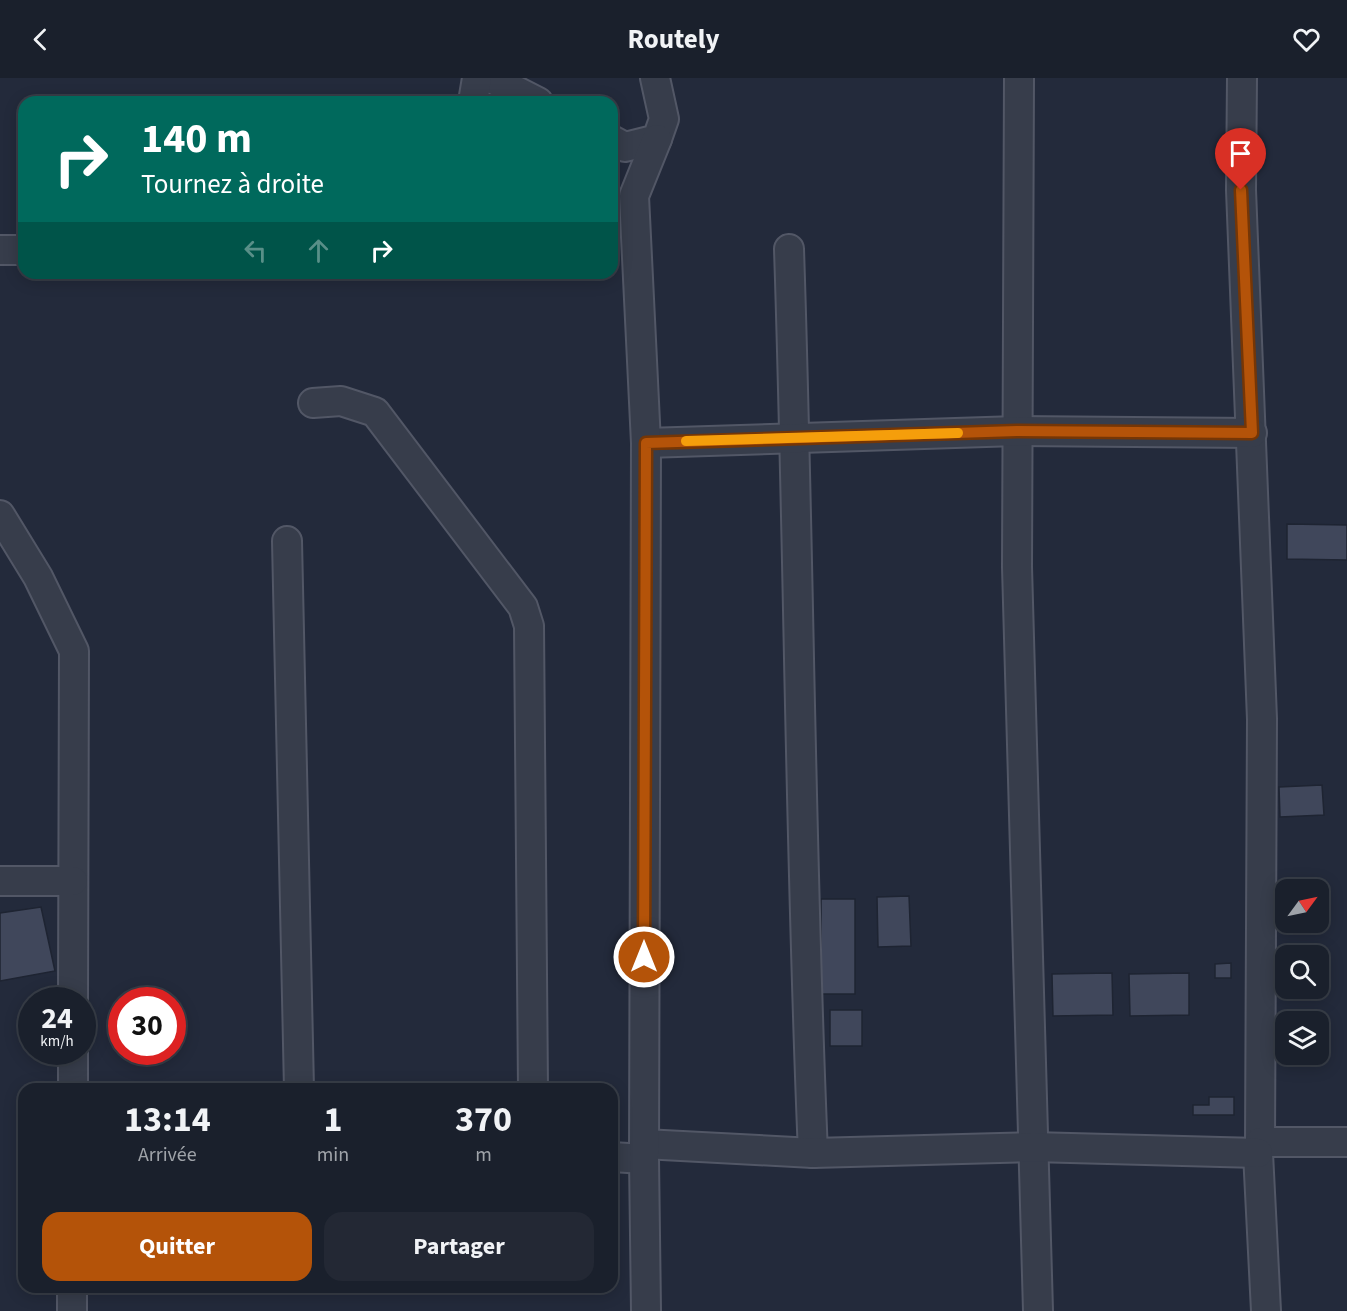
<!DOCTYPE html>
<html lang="fr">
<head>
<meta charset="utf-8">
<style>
  body { margin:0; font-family:"Source Sans 3",sans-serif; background:#232834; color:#f1f3f6; height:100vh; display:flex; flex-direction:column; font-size:22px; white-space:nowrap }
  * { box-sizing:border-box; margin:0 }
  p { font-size:20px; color:#9fa3a9 }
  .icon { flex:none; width:33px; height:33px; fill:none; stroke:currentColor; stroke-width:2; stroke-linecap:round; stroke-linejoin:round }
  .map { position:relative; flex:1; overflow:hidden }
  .side { position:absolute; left:18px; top:1005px; width:600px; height:210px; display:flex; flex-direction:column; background:#1a202c; border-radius:18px; box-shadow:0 3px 15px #0003,0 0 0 2px #383e48 }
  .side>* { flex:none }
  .hud { position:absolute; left:18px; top:18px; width:600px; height:183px; border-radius:18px; box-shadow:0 3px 15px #0003,0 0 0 2px #383e48; background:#00695c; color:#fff; overflow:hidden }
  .needle { width:39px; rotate:57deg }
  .controls { position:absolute; left:1275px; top:801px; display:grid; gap:12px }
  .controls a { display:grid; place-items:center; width:54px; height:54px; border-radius:12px; background:#1a202c; box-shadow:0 3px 15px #0003,0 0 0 2px #383e48; font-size:30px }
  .speed { position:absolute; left:18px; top:909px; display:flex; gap:12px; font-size:30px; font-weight:700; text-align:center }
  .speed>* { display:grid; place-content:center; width:78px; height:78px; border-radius:50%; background:#1a202c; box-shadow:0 3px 15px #0003,0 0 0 2px #383e48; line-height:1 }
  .speed small { font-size:15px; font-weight:400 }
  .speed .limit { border:9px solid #d22; background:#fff; color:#111 }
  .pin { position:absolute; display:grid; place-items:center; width:51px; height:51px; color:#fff; margin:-62px -26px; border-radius:50% 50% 50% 0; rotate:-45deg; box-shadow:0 0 6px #0007 }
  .pin .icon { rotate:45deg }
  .me { position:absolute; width:66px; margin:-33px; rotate:0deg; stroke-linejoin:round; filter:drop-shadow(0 0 4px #0008) }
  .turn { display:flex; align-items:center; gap:21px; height:126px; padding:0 24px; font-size:27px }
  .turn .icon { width:78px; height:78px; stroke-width:2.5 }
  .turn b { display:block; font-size:42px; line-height:51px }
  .lanes { display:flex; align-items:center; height:57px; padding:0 24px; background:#0003; justify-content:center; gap:30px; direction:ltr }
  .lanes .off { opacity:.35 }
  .eta { display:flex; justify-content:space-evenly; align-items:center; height:102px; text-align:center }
  .eta b { font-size:36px; font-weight:700; line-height:42px }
  .primary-button { display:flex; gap:12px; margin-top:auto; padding:12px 24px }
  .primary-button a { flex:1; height:69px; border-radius:18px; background:#b45309; color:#fff; font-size:24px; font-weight:700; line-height:69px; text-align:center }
  .primary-button a+a { background:#232834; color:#f1f3f6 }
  header { display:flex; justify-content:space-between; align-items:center; height:78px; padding:0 24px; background:#1a202c; font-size:27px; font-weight:700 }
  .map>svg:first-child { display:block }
  .building { fill:#40475b; stroke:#1e2432; stroke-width:1.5 }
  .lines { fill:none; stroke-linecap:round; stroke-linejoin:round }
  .minor-casing { stroke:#525766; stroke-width:32 }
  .minor { stroke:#373d4b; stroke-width:28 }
  .route-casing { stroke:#753606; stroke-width:15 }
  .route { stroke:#b45309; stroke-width:10 }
  .slow { stroke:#f59e0b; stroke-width:10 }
</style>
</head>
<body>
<header><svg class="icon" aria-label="back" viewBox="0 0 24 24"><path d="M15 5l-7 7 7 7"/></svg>Routely<svg class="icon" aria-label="heart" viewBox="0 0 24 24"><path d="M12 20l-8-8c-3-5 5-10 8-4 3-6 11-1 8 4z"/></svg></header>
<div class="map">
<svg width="1347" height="1233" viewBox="0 0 1347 1233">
  <rect width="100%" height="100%" fill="#232a3b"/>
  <g class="building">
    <polygon points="1287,446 1347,447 1347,482 1287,481"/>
    <polygon points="1322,707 1324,737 1280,739 1279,709"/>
    <polygon points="909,818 911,868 878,869 877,819"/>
    <rect x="821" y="821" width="34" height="95"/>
    <polygon points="41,829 55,893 0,903 0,835"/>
    <polygon points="1231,885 1231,900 1215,900 1215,886"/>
    <polygon points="1112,895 1113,937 1053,938 1052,896"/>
    <polygon points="1189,895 1189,937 1130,938 1129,896"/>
    <rect x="830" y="932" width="32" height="36"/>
    <polygon points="1209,1019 1234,1019 1234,1037 1193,1037 1193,1027 1209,1027"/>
  </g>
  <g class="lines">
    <g class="minor-casing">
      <g id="minor">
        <polyline points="491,0 538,24"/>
        <polyline points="1019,0 1017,489 1038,1233"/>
        <polyline points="1242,0 1241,112 1262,641 1260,1064 1258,1075 1266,1233"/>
        <polyline points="473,24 477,0"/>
        <polyline points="612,62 625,69 657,61 664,41 655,0"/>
        <path d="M789,171c10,301 11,603 24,904"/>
        <polyline points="0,172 24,172"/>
        <polyline points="313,325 341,323 375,334 523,529 529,548 533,1011"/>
        <polyline points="646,365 1017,353 1252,355"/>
        <polyline points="0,437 38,499 74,573 73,922"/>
        <polyline points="287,463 299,1011"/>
        <polyline points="0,803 73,803"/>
        <polyline points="73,1011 73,974"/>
        <polyline points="1260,1064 1347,1064"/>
        <polyline points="644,1066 813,1075 1033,1069 1258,1075"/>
        <polyline points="612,1079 644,1081"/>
        <polyline points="72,1233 72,1209"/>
        <polyline points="646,1233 644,1081 646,365 634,118 657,61"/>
      </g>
    </g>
    <use href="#minor" class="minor"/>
  </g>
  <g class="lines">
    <g class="route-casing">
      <polyline id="route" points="644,879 646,365 1017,353 1252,355 1241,112"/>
    </g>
    <use href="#route" class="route"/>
    <polyline class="slow" points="686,363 958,355"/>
  </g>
</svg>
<div class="controls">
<a><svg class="needle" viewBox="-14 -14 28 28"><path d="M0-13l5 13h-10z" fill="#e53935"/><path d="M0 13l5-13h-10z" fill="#9fa3a9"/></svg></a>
<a><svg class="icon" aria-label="search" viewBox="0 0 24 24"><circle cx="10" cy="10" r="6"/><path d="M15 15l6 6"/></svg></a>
<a><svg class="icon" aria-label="layers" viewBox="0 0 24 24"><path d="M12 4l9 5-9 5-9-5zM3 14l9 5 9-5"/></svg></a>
</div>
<div class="speed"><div>24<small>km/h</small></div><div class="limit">30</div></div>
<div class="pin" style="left:1241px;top:112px;background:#d93025"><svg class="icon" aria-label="arrive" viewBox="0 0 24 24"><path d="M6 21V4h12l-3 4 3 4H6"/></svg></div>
<svg class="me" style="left:644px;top:879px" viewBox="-20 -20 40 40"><circle r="17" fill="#b45309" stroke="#fff" stroke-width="3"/><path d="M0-11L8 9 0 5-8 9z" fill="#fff"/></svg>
<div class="hud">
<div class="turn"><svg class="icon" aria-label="right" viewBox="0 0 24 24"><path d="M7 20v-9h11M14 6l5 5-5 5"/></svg><div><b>140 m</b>Tournez à droite</div></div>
<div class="lanes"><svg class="icon off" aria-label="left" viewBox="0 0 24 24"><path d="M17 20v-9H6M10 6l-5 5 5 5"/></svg><svg class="icon off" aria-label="ahead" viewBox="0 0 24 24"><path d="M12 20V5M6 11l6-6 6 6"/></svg><svg class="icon" aria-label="right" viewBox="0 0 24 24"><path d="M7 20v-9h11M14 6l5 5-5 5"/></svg></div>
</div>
<section class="side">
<div class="eta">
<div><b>13:14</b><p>Arrivée</p></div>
<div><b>1</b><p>min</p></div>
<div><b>370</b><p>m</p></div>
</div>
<div class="primary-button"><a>Quitter</a><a>Partager</a></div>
</section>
</div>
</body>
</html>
